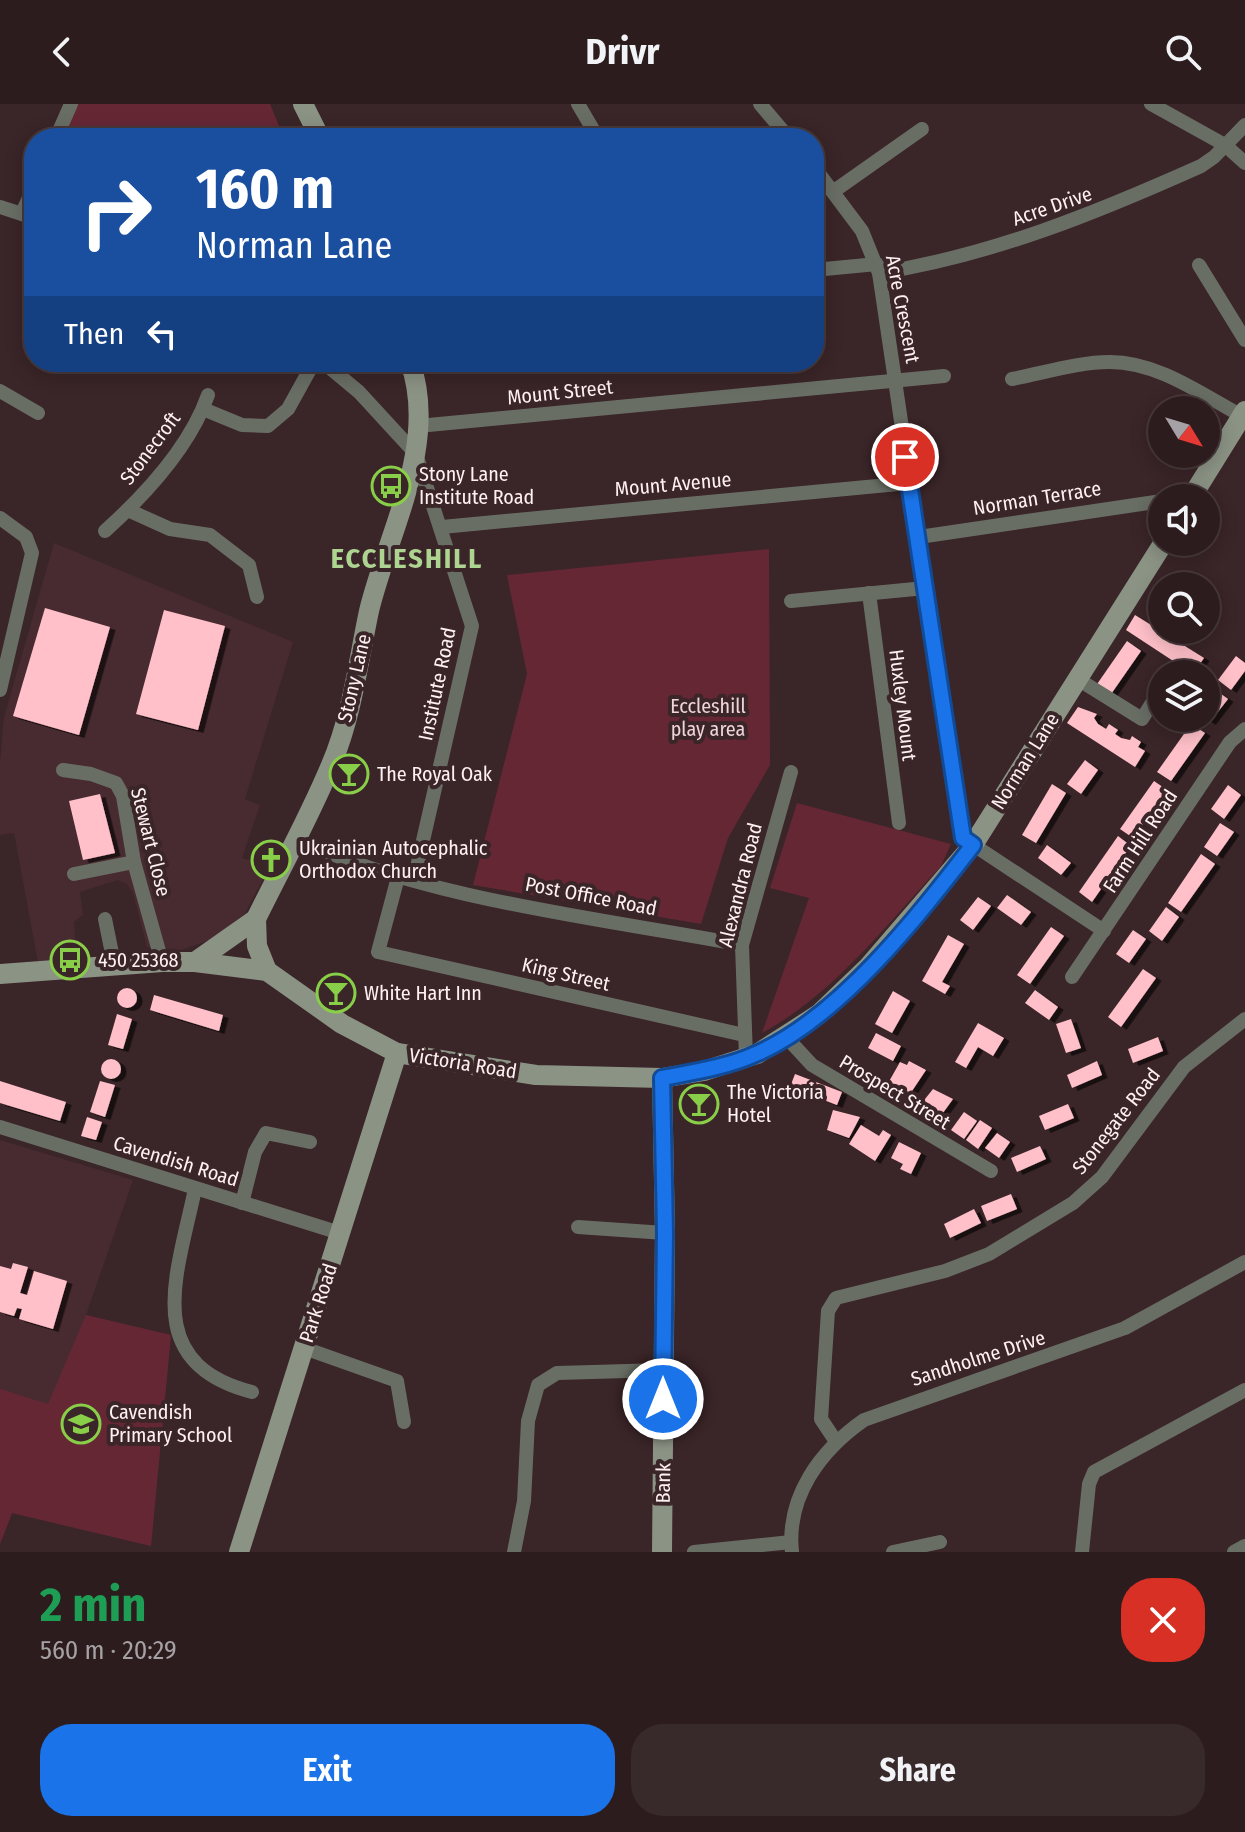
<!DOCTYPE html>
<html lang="en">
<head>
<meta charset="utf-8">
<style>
  body { margin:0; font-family:"Fira Sans Condensed",sans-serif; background:#38292b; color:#f1f3f6; height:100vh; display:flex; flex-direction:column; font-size:30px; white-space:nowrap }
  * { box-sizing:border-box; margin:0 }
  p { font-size:26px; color:#a6a1a4 }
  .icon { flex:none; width:44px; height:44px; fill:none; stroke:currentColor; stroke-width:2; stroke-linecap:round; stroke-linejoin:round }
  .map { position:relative; height:1448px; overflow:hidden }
  .sheet { display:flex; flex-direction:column; background:#2c1c1e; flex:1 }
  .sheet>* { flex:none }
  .banner { position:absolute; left:24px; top:24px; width:800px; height:244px; border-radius:32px; box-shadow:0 4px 20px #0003,0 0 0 2px #483a3c; background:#1a4fa0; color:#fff; overflow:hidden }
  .needle { width:52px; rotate:128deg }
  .tools { position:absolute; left:1148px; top:292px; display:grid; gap:16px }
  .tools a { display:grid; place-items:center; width:72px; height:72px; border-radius:50%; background:#2c1c1e; box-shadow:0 4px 20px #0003,0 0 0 2px #483a3c; font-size:40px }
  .pin { position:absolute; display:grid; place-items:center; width:68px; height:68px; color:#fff; margin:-34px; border:4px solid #fff; border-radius:50%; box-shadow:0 2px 8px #0007 }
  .me { position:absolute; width:88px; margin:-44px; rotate:0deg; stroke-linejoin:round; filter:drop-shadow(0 0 6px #0008) }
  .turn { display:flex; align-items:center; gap:28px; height:168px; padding:0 40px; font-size:36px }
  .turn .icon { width:104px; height:104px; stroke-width:2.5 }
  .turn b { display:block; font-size:56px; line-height:68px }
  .then { display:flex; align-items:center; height:76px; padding:0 40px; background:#0003; gap:16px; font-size:30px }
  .round { display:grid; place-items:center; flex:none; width:84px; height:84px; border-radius:32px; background:#38292b }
  .head { display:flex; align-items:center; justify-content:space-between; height:136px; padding:0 40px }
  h1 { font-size:48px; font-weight:700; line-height:60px; color:#1e9e55 }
  .action { display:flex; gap:16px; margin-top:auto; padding:16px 40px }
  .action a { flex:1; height:92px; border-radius:32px; background:#1a73e8; color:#fff; font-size:32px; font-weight:700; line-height:92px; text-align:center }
  .action a+a { background:#38292b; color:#f1f3f6 }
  header { display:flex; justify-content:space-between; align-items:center; height:104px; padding:0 40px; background:#2c1c1e; font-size:36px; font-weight:700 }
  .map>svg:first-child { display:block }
  .built { fill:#482b30 }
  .green { fill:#662735 }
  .building { fill:#ffc0c9; filter:url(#shadow) }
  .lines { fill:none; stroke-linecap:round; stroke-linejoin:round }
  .street { stroke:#696e65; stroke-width:14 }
  .secondary { stroke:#8b9385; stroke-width:20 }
  .route-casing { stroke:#114b97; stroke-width:20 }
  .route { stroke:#1a73e8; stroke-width:14 }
  .labels { text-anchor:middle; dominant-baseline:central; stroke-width:8; stroke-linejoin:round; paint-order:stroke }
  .street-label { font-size:20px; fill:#fff0f2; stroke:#3a2528 }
  .poi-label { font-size:20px; fill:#fff0f2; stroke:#3a2528; text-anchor:start }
  .park-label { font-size:20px; fill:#efd4d8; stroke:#3a2528 }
  .district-label { font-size:28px; font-weight:bold; letter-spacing:2px; fill:#aed491; stroke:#3a2528 }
</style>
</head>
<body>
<header><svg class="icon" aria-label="back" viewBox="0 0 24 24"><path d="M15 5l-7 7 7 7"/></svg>Drivr<svg class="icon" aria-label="search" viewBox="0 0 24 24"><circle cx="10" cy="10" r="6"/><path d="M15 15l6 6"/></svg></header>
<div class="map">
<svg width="1245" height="1448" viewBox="0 0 1245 1448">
  <defs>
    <filter id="shadow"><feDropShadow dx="5.5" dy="3" stdDeviation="0" flood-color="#0009"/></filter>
  </defs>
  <rect width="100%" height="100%" fill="#3a2528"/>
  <g class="built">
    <polygon points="54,439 293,538 245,695 260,701 242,754 270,762 245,809 213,835 181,846 147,843 133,789 127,780 118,776 80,788 83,811 74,818 77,858 38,858 14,729 0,731 0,659 4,613"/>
    <polygon points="0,1036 133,1076 86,1211 171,1231 151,1442 12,1409 0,1440"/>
  </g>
  <g class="green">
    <polygon points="71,0 270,0 284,34 56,34"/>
    <polygon points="769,445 770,661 728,734 701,820 473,781 527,570 507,471"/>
    <path d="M797,699l154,41 -10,22c-55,59 -107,128 -179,167l47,-135 -39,-10z"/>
    <polygon points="86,1211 171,1231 151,1442 12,1409 0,1440 0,1285 48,1300"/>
  </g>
  <g class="building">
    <polygon points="45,504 110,523 79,631 13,612"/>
    <polygon points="164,506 225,522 198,626 136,610"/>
    <polygon points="1135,511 1204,554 1193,570 1126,526"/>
    <polygon points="1127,537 1141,547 1109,593 1095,583"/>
    <polygon points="1236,552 1245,559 1245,567 1231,586 1218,576"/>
    <polygon points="1214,585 1228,595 1210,618 1206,615 1206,596"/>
    <polygon points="1078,603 1097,610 1094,614 1098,620 1106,625 1109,620 1118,626 1115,630 1121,634 1130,636 1132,632 1141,638 1138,643 1145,647 1135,663 1067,619"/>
    <polygon points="1191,620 1205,629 1171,677 1157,668"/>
    <polygon points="1085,656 1098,666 1081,690 1067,680"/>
    <polygon points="1154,677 1167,686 1133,734 1120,725"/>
    <polygon points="1052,680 1066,689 1036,739 1022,731"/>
    <polygon points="1228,681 1241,691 1224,715 1211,705"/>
    <polygon points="100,690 115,749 83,756 69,697"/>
    <polygon points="1220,719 1234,728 1217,752 1204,743"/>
    <polygon points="1118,732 1131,742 1092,798 1079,788"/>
    <polygon points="1047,741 1071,759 1061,771 1038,754"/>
    <polygon points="1201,750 1215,760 1181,808 1168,799"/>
    <polygon points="1007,791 1031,808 1021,821 997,804"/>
    <polygon points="978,793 991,802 973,826 960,816"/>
    <polygon points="1166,803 1179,813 1162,837 1149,827"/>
    <polygon points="1051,823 1064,832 1030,880 1017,871"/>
    <polygon points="1133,826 1146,835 1129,859 1116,850"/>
    <polygon points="948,831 964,840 942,878 950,882 945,890 922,877"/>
    <polygon points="1143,865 1156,874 1121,923 1108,913"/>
    <circle cx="127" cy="894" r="10"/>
    <polygon points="1035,886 1058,903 1049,916 1025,899"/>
    <polygon points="893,887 910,897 892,929 875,920"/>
    <polygon points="154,891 223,911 219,927 150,906"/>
    <polygon points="117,910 132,915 123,945 108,941"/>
    <polygon points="1071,915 1081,944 1066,949 1056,920"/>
    <polygon points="978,919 1004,934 993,952 978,943 966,964 955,958"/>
    <polygon points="876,929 901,942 893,957 868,944"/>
    <polygon points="1158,933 1163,947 1133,959 1128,945"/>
    <circle cx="111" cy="965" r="10"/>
    <polygon points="909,957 926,966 908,993 887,981 900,958 907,961"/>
    <polygon points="1097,957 1102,971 1072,984 1067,971"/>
    <polygon points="795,970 842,988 837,1001 790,983"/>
    <polygon points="0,977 66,998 60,1017 0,999"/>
    <polygon points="100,977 115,981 105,1013 90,1008"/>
    <polygon points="933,985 953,995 940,1013 921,1000"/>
    <polygon points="1068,1000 1074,1014 1045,1026 1039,1012"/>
    <polygon points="833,1006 860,1013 849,1034 827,1026"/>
    <polygon points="964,1008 977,1017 964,1035 951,1026"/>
    <polygon points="87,1013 102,1018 96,1036 81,1032"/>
    <polygon points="980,1016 992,1024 978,1045 966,1036"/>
    <polygon points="861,1021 879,1032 883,1026 891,1031 875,1057 849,1040"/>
    <polygon points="997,1029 1010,1038 999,1054 985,1044"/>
    <polygon points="899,1038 921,1049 911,1070 900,1065 903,1060 891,1054"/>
    <polygon points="1040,1042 1046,1055 1017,1068 1011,1054"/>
    <polygon points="1011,1090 1017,1105 987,1117 981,1102"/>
    <polygon points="974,1105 981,1119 950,1134 944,1120"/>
    <polygon points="13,1159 28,1163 20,1189 27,1191 34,1167 67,1177 53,1225 19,1215 22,1205 17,1204 14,1212 0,1208 0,1162 11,1165"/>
  </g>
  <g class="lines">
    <g class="street">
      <polyline points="578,0 598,34"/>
      <polyline points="760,0 789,34"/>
      <polyline points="1151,0 1225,41 1245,59"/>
      <polyline points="56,34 71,0"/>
      <polyline points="814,63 862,127 879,169 963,734 1104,827"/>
      <polyline points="834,87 922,25"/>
      <polyline points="0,103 34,114"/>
      <polyline points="22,109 34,83"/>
      <polyline points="1199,161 1245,236"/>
      <polyline points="814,166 877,160"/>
      <path d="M879,169c114,-18 217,-60 322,-107l13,-9 31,-32"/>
      <polyline points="323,258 359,288 416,350 472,522 414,776"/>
      <path d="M1012,275c32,-6 66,-17 98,-17 48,0 91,32 132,54"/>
      <polyline points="0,287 38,309"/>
      <polyline points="203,305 242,321 268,322 288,305 314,258"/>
      <polyline points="418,322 944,272"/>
      <polyline points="128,406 170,425 210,431 249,461 257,493"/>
      <polyline points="0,414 26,433 32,449 0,586"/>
      <polyline points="442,423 909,379"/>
      <path d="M105,427c40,-36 85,-85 103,-136"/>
      <polyline points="919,433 1162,397"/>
      <polyline points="869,489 899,719"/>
      <polyline points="791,497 925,484"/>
      <polyline points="1076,574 1142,615 1162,583"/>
      <polyline points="63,666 91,670 116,679 123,692 134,758 162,858"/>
      <path d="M296,735c132,61 303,79 446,106"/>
      <polyline points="74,770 134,758"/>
      <polyline points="398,773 378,848 744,931"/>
      <polyline points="105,815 115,864"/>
      <polyline points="1072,873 1230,638 1245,625"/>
      <polyline points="787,934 812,961 991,1067"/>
      <polyline points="746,953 742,841 791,668"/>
      <polyline points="0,1023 340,1129"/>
      <path d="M195,1085c-18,86 -55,174 57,203"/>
      <polyline points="242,1099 255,1048 266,1029 310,1038"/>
      <polyline points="578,1123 665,1129"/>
      <polyline points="304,1244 397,1277 404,1318"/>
      <polyline points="835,1336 821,1315 828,1207 836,1194 945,1167 989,1150 1073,1099 1102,1073 1184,963 1245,915"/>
      <polyline points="514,1448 524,1397 528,1317 538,1281 557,1269 663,1266"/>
      <polyline points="694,1448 791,1438"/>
      <path d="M792,1448c-6,-56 29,-102 72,-132l261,-92 120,-66"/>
      <polyline points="893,1448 940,1438"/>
      <polyline points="1082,1448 1089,1380 1094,1368 1245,1286"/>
      <polyline points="1234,1448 1245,1442"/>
    </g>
    <g class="secondary">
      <polyline points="303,0 320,34"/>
      <polyline points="1191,394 1245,307"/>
      <polyline points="195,858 256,815"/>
      <path d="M267,867l-10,-25 -1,-27c25,-51 53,-101 75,-154 21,-49 27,-102 38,-154 19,-79 70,-167 41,-249"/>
      <polyline points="0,870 162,858 195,858 267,867 342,920 397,949 536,971 662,974 704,967 757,950 819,910 868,863 973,741 1164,438"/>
      <polyline points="239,1448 397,949"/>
      <polyline points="662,1448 665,1129 662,974"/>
    </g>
  </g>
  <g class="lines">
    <g class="route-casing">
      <path id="route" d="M663,1295l2,-166 -3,-155c32,-6 66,-11 96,-25 83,-37 160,-137 215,-208l-10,-7 -58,-381"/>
    </g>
    <use href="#route" class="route"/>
  </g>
  <defs>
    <g id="bus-ring" transform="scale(2)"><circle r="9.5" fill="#3a2528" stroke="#89ce48" stroke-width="1.5"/><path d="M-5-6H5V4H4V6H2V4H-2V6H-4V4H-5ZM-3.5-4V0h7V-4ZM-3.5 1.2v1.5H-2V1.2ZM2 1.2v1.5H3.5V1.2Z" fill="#89ce48"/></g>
    <g id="bar-ring" transform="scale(2)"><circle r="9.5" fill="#3a2528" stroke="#89ce48" stroke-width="1.5"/><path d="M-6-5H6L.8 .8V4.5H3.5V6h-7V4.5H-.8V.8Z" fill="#89ce48"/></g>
    <g id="church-ring" transform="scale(2)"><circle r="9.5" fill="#3a2528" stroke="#89ce48" stroke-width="1.5"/><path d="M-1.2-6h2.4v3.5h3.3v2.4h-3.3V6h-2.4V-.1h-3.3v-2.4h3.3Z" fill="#89ce48"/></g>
    <g id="school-ring" transform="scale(2)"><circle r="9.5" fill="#3a2528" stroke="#89ce48" stroke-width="1.5"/><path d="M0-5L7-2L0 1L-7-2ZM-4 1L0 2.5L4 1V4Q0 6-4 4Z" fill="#89ce48"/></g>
  </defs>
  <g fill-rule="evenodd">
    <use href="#bus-ring" x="391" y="382"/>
    <use href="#bar-ring" x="349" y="670"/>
    <use href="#church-ring" x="271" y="756"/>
    <use href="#bus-ring" x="70" y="856"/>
    <use href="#bar-ring" x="336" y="889"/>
    <use href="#bar-ring" x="699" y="1000"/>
    <use href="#school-ring" x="81" y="1320"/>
  </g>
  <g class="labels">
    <g class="street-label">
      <text transform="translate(1052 102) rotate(-19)">Acre Drive</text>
      <text transform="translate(903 205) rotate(79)">Acre Crescent</text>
      <text transform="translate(560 288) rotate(-6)">Mount Street</text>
      <text transform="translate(150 344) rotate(-53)">Stonecroft</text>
      <text transform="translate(673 380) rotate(-5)">Mount Avenue</text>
      <text transform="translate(1037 394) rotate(-9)">Norman Terrace</text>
      <text transform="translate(354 574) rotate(-77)">Stony Lane</text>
      <text transform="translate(437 580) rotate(-78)">Institute Road</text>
      <text transform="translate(903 601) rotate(83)">Huxley Mount</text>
      <text transform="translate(1025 657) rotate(-58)">Norman Lane</text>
      <text transform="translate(1140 737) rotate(-57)">Farm Hill Road</text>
      <text transform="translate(151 738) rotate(76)">Stewart Close</text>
      <text transform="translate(740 781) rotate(-76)">Alexandra Road</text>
      <text transform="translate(591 792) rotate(11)">Post Office Road</text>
      <text transform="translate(566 870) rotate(13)">King Street</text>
      <text transform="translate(463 959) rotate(9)">Victoria Road</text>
      <text transform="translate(895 988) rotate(31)">Prospect Street</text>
      <text transform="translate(1116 1017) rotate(-52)">Stonegate Road</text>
      <text transform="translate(176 1057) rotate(17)">Cavendish Road</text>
      <text transform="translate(318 1199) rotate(-72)">Park Road</text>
      <text transform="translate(978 1254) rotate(-18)">Sandholme Drive</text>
      <text transform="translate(663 1379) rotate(-89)">Bank</text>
    </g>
    <g class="poi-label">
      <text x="419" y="370">Stony Lane<tspan x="419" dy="23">Institute Road</tspan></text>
      <text x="377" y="670">The Royal Oak</text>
      <text x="299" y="744">Ukrainian Autocephalic<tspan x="299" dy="23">Orthodox Church</tspan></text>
      <text x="98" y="856">450 25368</text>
      <text x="364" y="889">White Hart Inn</text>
      <text x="727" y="988">The Victoria<tspan x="727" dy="23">Hotel</tspan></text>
      <text x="109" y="1308">Cavendish<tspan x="109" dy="23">Primary School</tspan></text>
    </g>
    <g class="park-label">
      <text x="708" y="602">Eccleshill<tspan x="708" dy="23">play area</tspan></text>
    </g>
    <g class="district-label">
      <text x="407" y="454">ECCLESHILL</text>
    </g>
  </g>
</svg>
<div class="tools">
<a><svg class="needle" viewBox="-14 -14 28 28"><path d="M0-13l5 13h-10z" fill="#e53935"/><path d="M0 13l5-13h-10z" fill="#a6a1a4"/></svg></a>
<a><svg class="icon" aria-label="sound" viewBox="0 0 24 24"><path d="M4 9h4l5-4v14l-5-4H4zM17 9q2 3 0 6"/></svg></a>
<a><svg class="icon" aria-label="search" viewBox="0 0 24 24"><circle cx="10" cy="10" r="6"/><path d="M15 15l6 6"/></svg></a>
<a><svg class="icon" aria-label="layers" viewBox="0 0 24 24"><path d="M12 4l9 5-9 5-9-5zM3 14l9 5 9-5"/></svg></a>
</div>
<div class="pin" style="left:905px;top:353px;background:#d93025"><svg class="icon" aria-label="arrive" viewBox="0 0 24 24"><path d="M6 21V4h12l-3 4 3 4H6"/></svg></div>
<svg class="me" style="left:663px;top:1295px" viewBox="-20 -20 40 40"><circle r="17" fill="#1a73e8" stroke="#fff" stroke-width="3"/><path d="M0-11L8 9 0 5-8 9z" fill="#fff"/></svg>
<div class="banner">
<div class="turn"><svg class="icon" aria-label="right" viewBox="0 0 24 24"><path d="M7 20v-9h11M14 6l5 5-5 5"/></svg><div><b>160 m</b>Norman Lane</div></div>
<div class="then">Then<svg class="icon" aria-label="left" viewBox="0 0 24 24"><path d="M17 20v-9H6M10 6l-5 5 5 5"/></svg></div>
</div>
</div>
<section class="sheet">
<div class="head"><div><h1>2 min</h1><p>560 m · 20:29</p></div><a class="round" style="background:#d93025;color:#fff"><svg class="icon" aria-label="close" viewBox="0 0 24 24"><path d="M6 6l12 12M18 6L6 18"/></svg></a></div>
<div class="action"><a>Exit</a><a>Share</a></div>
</section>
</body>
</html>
